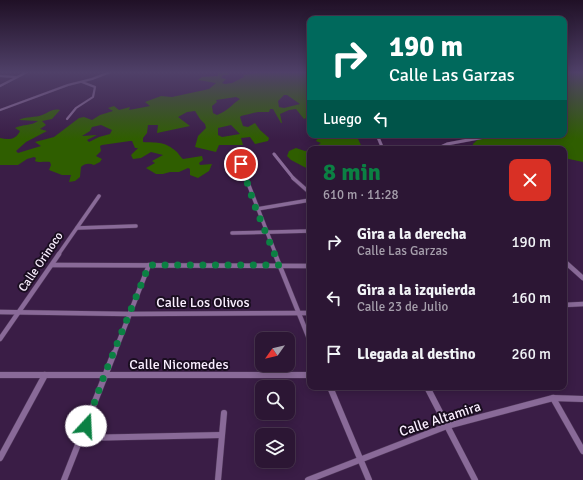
<!DOCTYPE html>
<html lang="es">
<head>
<meta charset="utf-8">
<style>
  body { margin:0; font-family:Signika,sans-serif; background:#382340; color:#f1f3f6; height:100vh; display:flex; flex-direction:column; font-size:15px; white-space:nowrap }
  * { box-sizing:border-box; margin:0 }
  p { font-size:13px; color:#a69fac }
  .icon { flex:none; width:22px; height:22px; fill:none; stroke:currentColor; stroke-width:2; stroke-linecap:round; stroke-linejoin:round }
  .map { position:relative; flex:1; overflow:hidden }
  .drawer { position:absolute; left:307px; top:146px; width:260px; height:244px; display:flex; flex-direction:column; background:#2c1634; border-radius:8px; box-shadow:0 2px 10px #0003,0 0 0 1px #48354f }
  .drawer>* { flex:none }
  .banner { position:absolute; left:307px; top:16px; width:260px; height:122px; border-radius:8px; box-shadow:0 2px 10px #0003,0 0 0 1px #48354f; background:#00695c; color:#fff; overflow:hidden }
  .needle { width:26px; rotate:236deg }
  .controls { position:absolute; left:255px; top:332px; display:grid; gap:8px }
  .controls a { display:grid; place-items:center; width:40px; height:40px; border-radius:8px; background:#2c1634; box-shadow:0 2px 10px #0003,0 0 0 1px #48354f; font-size:20px }
  .pin { position:absolute; display:grid; place-items:center; width:34px; height:34px; color:#fff; margin:-17px; border:2px solid #fff; border-radius:50%; box-shadow:0 1px 4px #0007 }
  .me { position:absolute; width:44px; margin:-22px; rotate:20deg; stroke-linejoin:round; filter:drop-shadow(0 0 3px #0008) }
  .turn { display:flex; align-items:center; gap:14px; height:84px; padding:0 16px; font-size:18px }
  .turn .icon { width:52px; height:52px; stroke-width:2.5 }
  .turn b { display:block; font-size:28px; line-height:34px }
  .then { display:flex; align-items:center; height:38px; padding:0 16px; background:#0003; gap:8px; font-size:15px }
  .round { display:grid; place-items:center; flex:none; width:42px; height:42px; border-radius:8px; background:#382340 }
  .head { display:flex; align-items:center; justify-content:space-between; height:68px; padding:0 16px }
  h1 { font-size:24px; font-weight:700; line-height:30px; color:#0b8043 }
  ul { padding:0; list-style:none }
  li { display:flex; align-items:center; gap:12px; height:56px; padding:0 16px }
  li div { flex:1 }
  li b { display:block; font-size:15px }
  li em { font-style:normal }
  .map>svg:first-child { display:block }
  .forest { fill:#2f5e00; fill-rule:evenodd }
  .lines { fill:none; stroke-linecap:round; stroke-linejoin:round }
  .minor-far4-casing { stroke:#50385a; stroke-width:2.5 }
  .minor-far3-casing { stroke:#50385a; stroke-width:3.5 }
  .minor-far2-casing { stroke:#50385a; stroke-width:4.5 }
  .minor-far1-casing { stroke:#50385a; stroke-width:5.5 }
  .minor-casing { stroke:#50385a; stroke-width:7 }
  .minor-far4 { stroke:#896a98; stroke-width:2 }
  .minor-far3 { stroke:#896a98; stroke-width:3 }
  .minor-far2 { stroke:#896a98; stroke-width:3.5 }
  .minor-far1 { stroke:#896a98; stroke-width:4.5 }
  .minor { stroke:#896a98; stroke-width:6 }
  .route { stroke:#0b8043; stroke-width:7; stroke-dasharray:0 12.6 }
  .labels { text-anchor:middle; dominant-baseline:central; stroke-width:4; stroke-linejoin:round; paint-order:stroke }
  .street-label { font-size:12px; fill:#faefff; stroke:#1a0e20 }
  .near-street-label { font-size:14px; fill:#faefff; stroke:#1a0e20 }
</style>
</head>
<body>
<div class="map">
<svg width="583" height="480" viewBox="0 0 583 480">
  <rect width="100%" height="100%" fill="#3a1d46"/>
  <g class="forest">
    <path d="M218,72h10l1,3h-6l-2,3 5,1 -4,4 3,1 7,-1 12,-6 -1,-2 22,-3h45v44l-6,3 -8,-10 -7,1 -9,4 2,9h-1l-8,-14h-3l-1,3c-3,0 -7,0 -11,0 -6,1 -11,3 -17,4l-1,1 3,9 5,1 7,-4 5,7 9,8 -1,3 -13,3 -5,-7 -9,1 2,7h-24l-3,7 -21,-5 3,-11 8,-8 -1,-4 -5,-5 -5,-8 -8,1 -9,5 12,9 -33,7 1,-8h-10l-1,8 -4,5v4c16,1 21,-1 34,10 2,2 3,5 6,7l19,-3 1,4 -4,3 1,2 12,-1 -3,7 -11,7 -8,-3v-6l-2,-1 -9,4h-9l-7,2h-7l-10,-6 9,-5 -3,-2 11,-6 -12,-3 -10,6 -8,1 -2,-4 7,-7h-3l-3,-7h-2l-28,4 -2,1 1,5 -5,5 6,3 -2,3 -6,3c-5,-2 -9,-2 -13,2l-1,10 -5,4 -6,1 2,-7h-9l-13,-5 2,-5 -1,-3c-5,-1 -11,1 -15,-1l1,-3 -2,-1 -7,2 -9,6h-18v-27c8,2 16,2 20,-7l-5,-3c8,-4 16,-2 23,-7l-19,-1c7,-4 16,-2 23,-5 6,-2 11,-7 18,-5l-8,9 -10,2 4,4 -6,4 7,2 -21,11 -10,9 2,2 23,-7 -6,-4 19,-5 25,-19 5,-1 8,3 8,-5 13,-4 -5,-3 6,-2 5,4 11,-3 -1,3 21,-4 -5,-4 16,-6 11,1 37,-8 7,-6 -18,-3 4,-3 16,-1zM284,95h3l13,9 -16,4 -5,-1 -1,-6zM236,97l4,2c-8,5 -12,12 -23,16l-4,-2 -1,-7 5,-4 -1,-2zM101,125l11,5 -2,4 -11,3 -10,5 -2,-2 10,-5 -15,1 8,-5 2,-4zM231,125l9,9 -18,3 -4,-2v-7z"/>
    <polygon points="564,72 583,72 583,162 564,158 564,149 473,149 473,144 478,139 504,139 496,135 564,135"/>
    <polygon points="315,135 353,135 358,139 363,149 313,149 321,143 316,141 318,138"/>
    <polygon points="296,148 305,151 310,150 310,170 291,160 287,156 289,151"/>
  </g>
  <g class="lines">
    <g class="minor-far4-casing">
      <g id="minor-far4">
        <polyline points="0,76 16,77"/>
        <polyline points="0,86 27,72"/>
        <polyline points="0,110 68,85 92,79 110,72"/>
        <polyline points="67,119 76,108 93,97 95,87 82,82"/>
      </g>
    </g>
    <g class="minor-far3-casing">
      <g id="minor-far3">
        <polyline points="377,135 383,149"/>
        <polyline points="436,149 447,144 495,135"/>
        <polyline points="274,154 294,179"/>
        <polyline points="241,163 246,179"/>
      </g>
    </g>
    <g class="minor-far2-casing">
      <g id="minor-far2">
        <polyline points="246,178 276,255"/>
        <polyline points="293,178 310,193"/>
        <polyline points="257,209 310,200"/>
        <polyline points="77,228 136,226"/>
        <polyline points="232,233 310,231"/>
        <polyline points="58,255 99,196"/>
      </g>
    </g>
    <g class="minor-far1-casing">
      <g id="minor-far1">
        <polyline points="275,254 310,341"/>
        <polyline points="564,261 583,278"/>
        <polyline points="52,265 310,266"/>
        <polyline points="564,305 583,304"/>
        <polyline points="0,312 129,314 310,313"/>
        <polyline points="0,339 59,254"/>
        <polyline points="114,354 149,265"/>
      </g>
    </g>
    <g class="minor-casing">
      <g id="minor">
        <polyline points="0,375 310,375"/>
        <polyline points="330,387 369,480"/>
        <polyline points="427,387 475,480"/>
        <polyline points="553,398 583,451"/>
        <polyline points="81,438 221,435"/>
        <polyline points="0,458 45,375"/>
        <polyline points="64,480 114,353"/>
        <polyline points="218,480 224,413"/>
        <polyline points="308,480 447,426 553,398 583,399"/>
      </g>
    </g>
    <use href="#minor-far4" class="minor-far4"/>
    <use href="#minor-far3" class="minor-far3"/>
    <use href="#minor-far2" class="minor-far2"/>
    <use href="#minor-far1" class="minor-far1"/>
    <use href="#minor" class="minor"/>
  </g>
  <linearGradient id="sky" x2="0" y2="1"><stop stop-color="#201026"/><stop offset="0.52" stop-color="#4f4068"/><stop offset="1" stop-color="#4f4068" stop-opacity="0"/></linearGradient>
  <rect width="583" height="139" fill="url(#sky)"/>
  <g class="lines">
    <polyline class="route" points="86,426 104,376 149,265 279,265 256,209 241,164"/>
  </g>
  <g class="labels">
    <g class="street-label">
      <text transform="translate(41 262) rotate(-56)">Calle Orinoco</text>
    </g>
    <g class="near-street-label">
      <text x="203" y="302">Calle Los Olivos</text>
      <text x="179" y="364">Calle Nicomedes</text>
      <text transform="translate(440 419) rotate(-18)">Calle Altamira</text>
    </g>
  </g>
</svg>
<div class="controls">
<a><svg class="needle" viewBox="-14 -14 28 28"><path d="M0-13l5 13h-10z" fill="#e53935"/><path d="M0 13l5-13h-10z" fill="#a69fac"/></svg></a>
<a><svg class="icon" aria-label="search" viewBox="0 0 24 24"><circle cx="10" cy="10" r="6"/><path d="M15 15l6 6"/></svg></a>
<a><svg class="icon" aria-label="layers" viewBox="0 0 24 24"><path d="M12 4l9 5-9 5-9-5zM3 14l9 5 9-5"/></svg></a>
</div>
<div class="pin" style="left:241px;top:164px;background:#d93025"><svg class="icon" aria-label="arrive" viewBox="0 0 24 24"><path d="M6 21V4h12l-3 4 3 4H6"/></svg></div>
<svg class="me" style="left:86px;top:426px" viewBox="-20 -20 40 40"><circle r="19" fill="#fff"/><path d="M0-13L10 11 0 6-10 11z" fill="#0b8043"/></svg>
<div class="banner">
<div class="turn"><svg class="icon" aria-label="right" viewBox="0 0 24 24"><path d="M7 20v-9h11M14 6l5 5-5 5"/></svg><div><b>190 m</b>Calle Las Garzas</div></div>
<div class="then">Luego<svg class="icon" aria-label="left" viewBox="0 0 24 24"><path d="M17 20v-9H6M10 6l-5 5 5 5"/></svg></div>
</div>
<section class="drawer">
<div class="head"><div><h1>8 min</h1><p>610 m · 11:28</p></div><a class="round" style="background:#d93025;color:#fff"><svg class="icon" aria-label="close" viewBox="0 0 24 24"><path d="M6 6l12 12M18 6L6 18"/></svg></a></div>
<ul>
<li><svg class="icon" aria-label="right" viewBox="0 0 24 24"><path d="M7 20v-9h11M14 6l5 5-5 5"/></svg><div><b>Gira a la derecha</b><p>Calle Las Garzas</p></div><em>190 m</em></li>
<li><svg class="icon" aria-label="left" viewBox="0 0 24 24"><path d="M17 20v-9H6M10 6l-5 5 5 5"/></svg><div><b>Gira a la izquierda</b><p>Calle 23 de Julio</p></div><em>160 m</em></li>
<li><svg class="icon" aria-label="arrive" viewBox="0 0 24 24"><path d="M6 21V4h12l-3 4 3 4H6"/></svg><div><b>Llegada al destino</b></div><em>260 m</em></li>
</ul>
</section>
</div>
</body>
</html>
